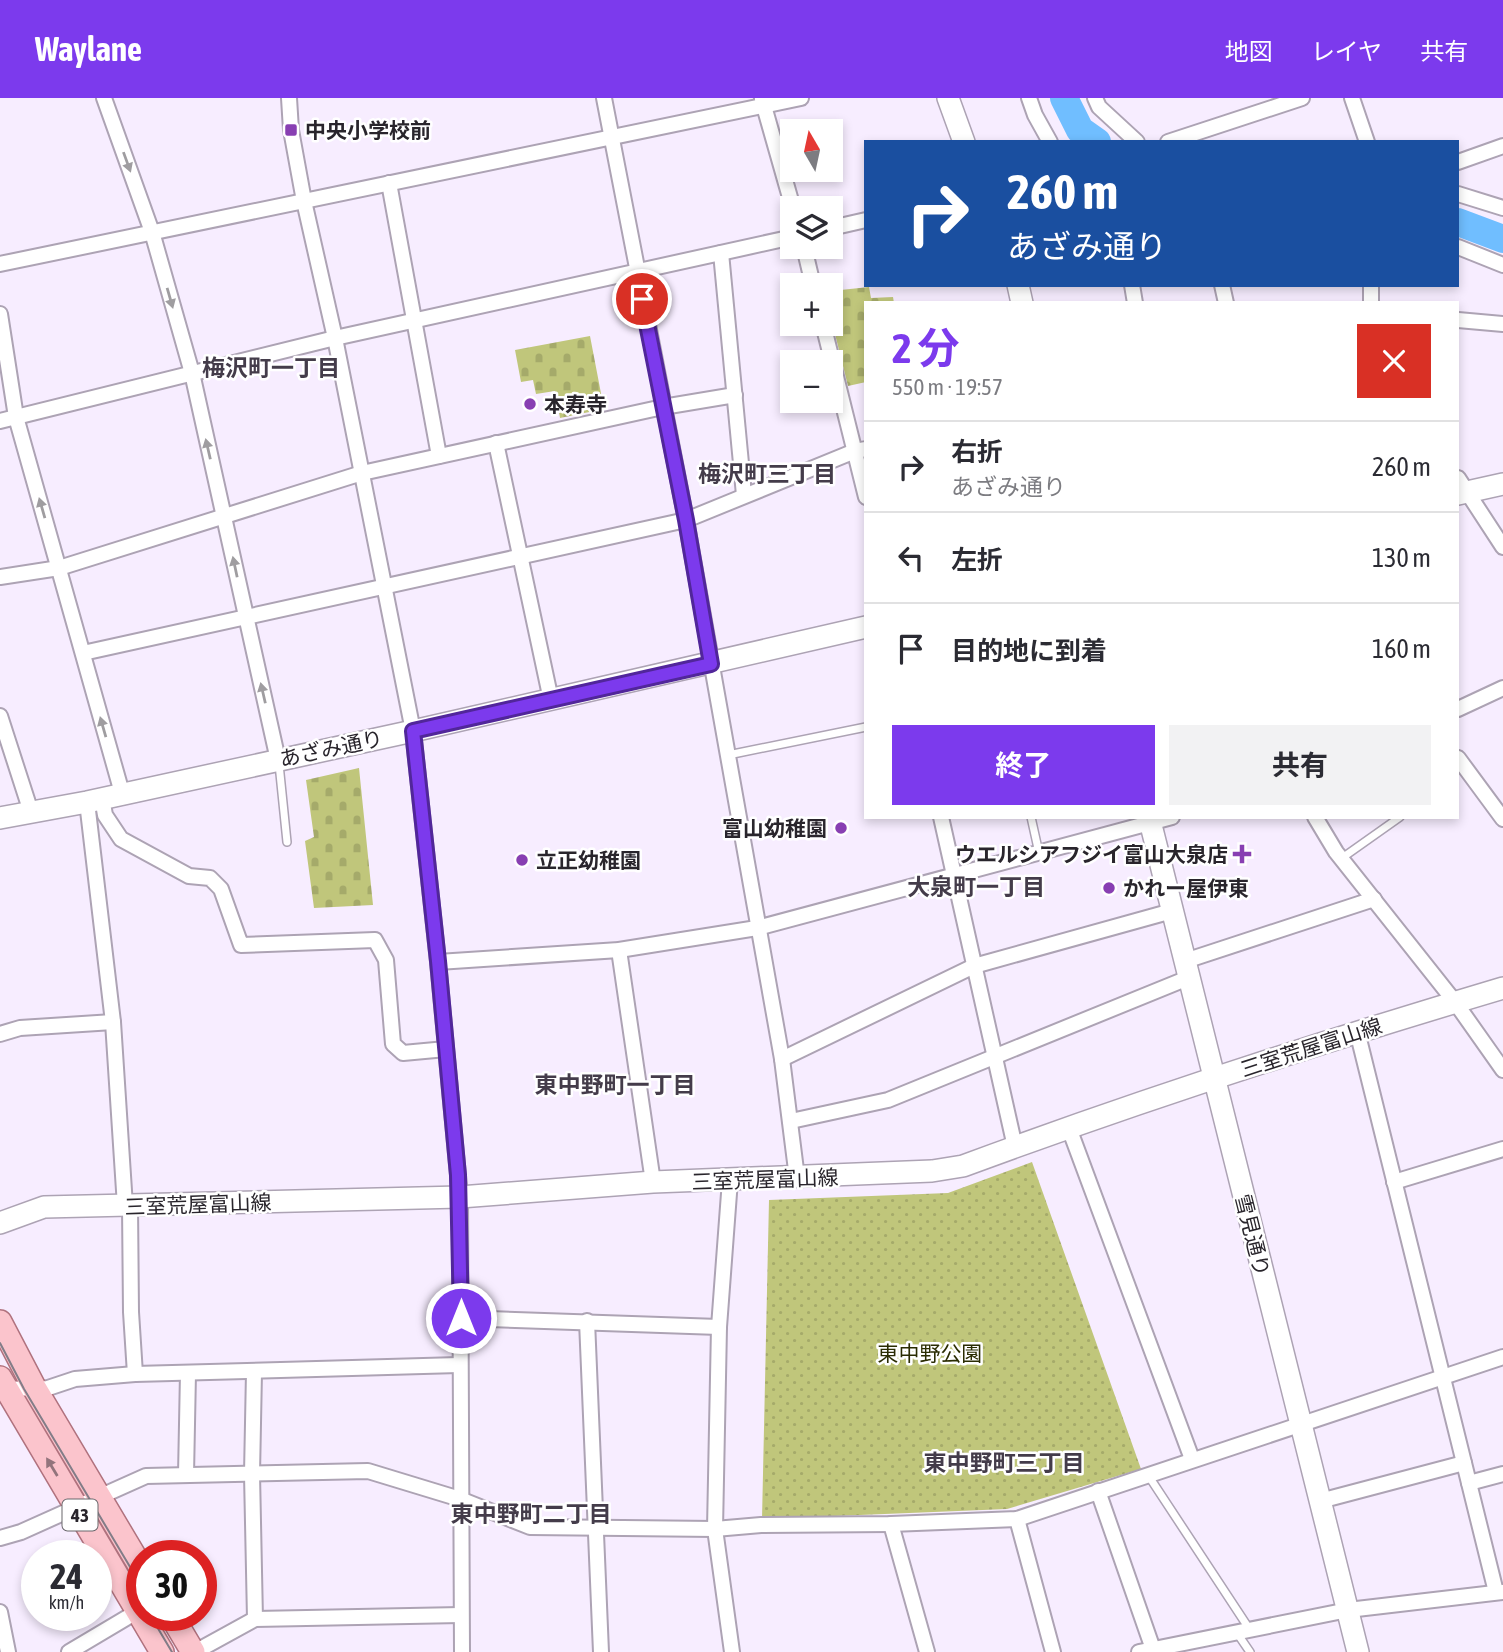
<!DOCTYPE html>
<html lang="ja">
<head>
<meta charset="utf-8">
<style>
  body { margin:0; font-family:"Asap Condensed","Noto Sans JP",sans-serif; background:#f2f2f3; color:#2b2b33; height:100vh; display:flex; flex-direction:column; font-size:26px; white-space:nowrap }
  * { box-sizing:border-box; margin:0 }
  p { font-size:23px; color:#7c7c81 }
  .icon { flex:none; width:38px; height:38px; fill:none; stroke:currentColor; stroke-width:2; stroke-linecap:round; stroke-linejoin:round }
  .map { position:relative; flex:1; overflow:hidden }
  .panel { position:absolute; left:864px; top:203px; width:595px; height:518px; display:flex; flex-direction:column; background:#fff; border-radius:0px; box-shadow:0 4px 10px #0003 }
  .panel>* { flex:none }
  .top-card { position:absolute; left:864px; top:42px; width:595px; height:147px; border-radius:0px; box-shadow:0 4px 10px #0003; background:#1a4fa0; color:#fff; overflow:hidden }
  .needle { width:46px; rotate:351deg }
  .tools { position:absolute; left:780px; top:21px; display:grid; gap:14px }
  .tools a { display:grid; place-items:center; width:63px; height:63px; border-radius:0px; background:#fff; box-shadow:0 4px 10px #0003; font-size:35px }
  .speed { position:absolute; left:21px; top:1442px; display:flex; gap:14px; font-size:35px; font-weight:700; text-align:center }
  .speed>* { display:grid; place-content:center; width:91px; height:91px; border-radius:50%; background:#fff; box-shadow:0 4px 10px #0003; line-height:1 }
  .speed small { font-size:18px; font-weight:400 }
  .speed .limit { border:10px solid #d22; background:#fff; color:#111 }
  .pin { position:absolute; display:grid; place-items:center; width:60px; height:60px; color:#fff; margin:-30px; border:4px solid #fff; border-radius:50%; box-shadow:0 2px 7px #0007 }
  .me { position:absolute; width:77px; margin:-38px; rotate:0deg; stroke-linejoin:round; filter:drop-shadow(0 0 5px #0008) }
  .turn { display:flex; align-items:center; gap:24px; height:147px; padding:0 28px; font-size:32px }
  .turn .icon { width:91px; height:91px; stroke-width:2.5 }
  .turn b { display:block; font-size:49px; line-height:60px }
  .round { display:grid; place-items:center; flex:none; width:74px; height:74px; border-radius:0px; background:#f2f2f3 }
  .headline { display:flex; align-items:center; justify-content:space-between; height:119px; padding:0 28px }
  h1 { font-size:42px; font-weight:700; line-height:52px; color:#7c3aed }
  .cta { display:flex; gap:14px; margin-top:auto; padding:14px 28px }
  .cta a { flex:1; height:80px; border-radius:0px; background:#7c3aed; color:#fff; font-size:28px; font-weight:700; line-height:80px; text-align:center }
  .cta a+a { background:#f2f2f3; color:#2b2b33 }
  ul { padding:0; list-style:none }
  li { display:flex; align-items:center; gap:21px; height:91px; padding:0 28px; border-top:2px solid #e1e1e2 }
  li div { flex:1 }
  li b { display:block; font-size:26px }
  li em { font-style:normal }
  header { display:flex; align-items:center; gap:42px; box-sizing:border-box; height:98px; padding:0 35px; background:#7c3aed; color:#fff }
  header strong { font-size:33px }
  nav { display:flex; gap:38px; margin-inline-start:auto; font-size:24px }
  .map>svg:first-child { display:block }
  .cemetery { fill:url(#cemetery-stones) }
  .park { fill:url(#park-dots) }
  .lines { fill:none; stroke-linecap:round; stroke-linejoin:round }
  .river { stroke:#70beff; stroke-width:28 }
  .lane-casing { stroke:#ada3b4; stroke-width:10 }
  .street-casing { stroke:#ada3b4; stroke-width:18 }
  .secondary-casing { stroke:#ada3b4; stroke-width:24 }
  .primary-casing { stroke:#b0727e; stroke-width:26 }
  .lane { stroke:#fff; stroke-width:7 }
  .street { stroke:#fff; stroke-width:14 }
  .secondary { stroke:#fff; stroke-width:21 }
  .primary { stroke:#fbc4cc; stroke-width:23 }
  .tram { stroke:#837d88; stroke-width:2 }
  .oneway { fill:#9f9da0 }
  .oneway2 { fill:#92747c }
  .route-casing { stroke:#51269a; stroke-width:18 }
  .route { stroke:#7c3aed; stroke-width:12 }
  .poi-dot { fill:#883fb2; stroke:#fff; stroke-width:2.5 }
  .labels { text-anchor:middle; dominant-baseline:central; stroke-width:5; stroke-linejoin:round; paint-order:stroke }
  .shield { fill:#fff; stroke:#69666b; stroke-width:2 }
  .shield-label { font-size:19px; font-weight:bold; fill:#29252c }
  .poi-label { font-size:21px; font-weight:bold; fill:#29252c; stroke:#fff; text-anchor:start }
  .street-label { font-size:21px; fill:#29252c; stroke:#fff }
  .park-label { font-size:21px; fill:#2a2c02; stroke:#fff }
  .neighbourhood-label { font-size:23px; font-weight:bold; fill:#443c4a; stroke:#fff }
</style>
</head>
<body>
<header>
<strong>Waylane</strong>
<nav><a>地図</a><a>レイヤ</a><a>共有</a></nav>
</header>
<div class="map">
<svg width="1503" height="1554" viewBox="0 0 1503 1554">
  <defs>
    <pattern id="cemetery-stones" width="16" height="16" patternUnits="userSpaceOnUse" patternTransform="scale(1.75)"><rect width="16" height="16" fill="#c0c67b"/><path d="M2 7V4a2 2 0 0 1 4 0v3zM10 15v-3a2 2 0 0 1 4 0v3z" fill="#a5aa6a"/></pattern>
    <pattern id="park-dots" width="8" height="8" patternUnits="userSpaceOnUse" patternTransform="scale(1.75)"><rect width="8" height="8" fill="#c0c67b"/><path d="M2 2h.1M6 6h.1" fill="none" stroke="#a5aa6a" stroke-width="1.8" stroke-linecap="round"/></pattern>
  </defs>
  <rect width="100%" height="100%" fill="#f7edff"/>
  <g class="cemetery">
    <polygon points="869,189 871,200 893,199 894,205 866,205 866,284 848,288 831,220 831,193"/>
    <polygon points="590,238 604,311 560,320 555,293 536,296 533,282 521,284 515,252"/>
    <polygon points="359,670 373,807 314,810 305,743 314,739 306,682"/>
  </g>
  <polygon class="park" points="1032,1064 1141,1371 1007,1411 762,1421 769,1102 948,1095"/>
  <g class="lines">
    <g class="river">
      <polyline points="1064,0 1080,32 1097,44"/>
      <polyline points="1458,124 1503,141"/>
    </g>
    <g class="lane-casing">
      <g id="lane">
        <polyline points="728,657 866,629"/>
        <polyline points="279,666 287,744"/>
        <polyline points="1031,719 1039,755"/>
        <polyline points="1342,760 1400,719"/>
        <polyline points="1148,1377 1250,1532"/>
        <polyline points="1237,1535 1250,1554"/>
      </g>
    </g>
    <g class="street-casing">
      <g id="street">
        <polyline points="104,0 152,134 192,275 278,662"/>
        <polyline points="289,0 291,32 304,103 335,240 413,633 438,864 460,1099 462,1554"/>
        <polyline points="604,0 686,422 782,961 797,1080"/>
        <polyline points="1029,0 1035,17 1050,44"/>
        <polyline points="1095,0 1099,9 1137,44"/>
        <polyline points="1352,0 1367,44"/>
        <polyline points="762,1 793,110"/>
        <polyline points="1168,44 1302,0"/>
        <polyline points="1458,64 1503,48"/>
        <polyline points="389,85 439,358"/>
        <polyline points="1458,96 1503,110"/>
        <polyline points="831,130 866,122"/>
        <polyline points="804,149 813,187"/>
        <polyline points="1458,149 1503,167"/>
        <polyline points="721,155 744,397"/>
        <polyline points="0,166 801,0"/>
        <polyline points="1132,187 1135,205"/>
        <polyline points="1222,187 1226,205"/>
        <polyline points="1371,205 1371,187"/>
        <polyline points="0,216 16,319 122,695"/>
        <polyline points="1458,222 1503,226"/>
        <polyline points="823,226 866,399"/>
        <polyline points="0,323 335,240 793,139"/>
        <polyline points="496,345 551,602"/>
        <polyline points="1458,380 1503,449"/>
        <polyline points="0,479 59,470 362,375 663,309 735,297"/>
        <polyline points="83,555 686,422 855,353 866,351"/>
        <polyline points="1458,611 1503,590"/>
        <polyline points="0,618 31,714"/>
        <polyline points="1458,660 1503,721"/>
        <polyline points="102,700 105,717 121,741 189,778 210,780 221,791 241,847 375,842 386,862 393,946 403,955 446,951"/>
        <polyline points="87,704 113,924 125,1108"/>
        <polyline points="941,719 1015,1049"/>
        <polyline points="1315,719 1336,754 1455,904 1503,972"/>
        <polyline points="619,852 653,1084"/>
        <polyline points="1185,863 1374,801"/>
        <polyline points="438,864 619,852 757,830 1172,719"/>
        <polyline points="1357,933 1496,1494"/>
        <polyline points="0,936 20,930 113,924"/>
        <polyline points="782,961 974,868 1172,813"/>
        <polyline points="791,1023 888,1002 1188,880"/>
        <polyline points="1069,1030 1192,1361"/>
        <polyline points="730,1082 719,1229 715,1431 732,1554"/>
        <polyline points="1394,1084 1503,1051"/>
        <polyline points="130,1108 131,1214 135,1276"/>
        <polyline points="461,1220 719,1229"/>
        <polyline points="587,1223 601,1554"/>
        <polyline points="254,1274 252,1376 255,1521"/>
        <polyline points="1,1291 48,1290 75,1281 135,1276 459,1267"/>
        <polyline points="186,1377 188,1275"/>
        <polyline points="1469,1385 1503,1376"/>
        <polyline points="1098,1393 1154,1554"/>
        <polyline points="1320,1403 1464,1365"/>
        <polyline points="1017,1421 1053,1554"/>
        <polyline points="891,1426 927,1554"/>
        <polyline points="0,1440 21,1434 146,1378 368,1373 460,1401 530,1429 715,1431 761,1427 891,1426 1017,1421 1503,1259"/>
        <polyline points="0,1514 8,1554"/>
        <polyline points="69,1554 138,1513"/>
        <polyline points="195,1554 255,1521 461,1517"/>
        <polyline points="1139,1554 1348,1512 1503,1494"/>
      </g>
    </g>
    <g class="secondary-casing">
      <g id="secondary">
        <polyline points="948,0 964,44"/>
        <polyline points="1018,187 1022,205"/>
        <polyline points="1458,396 1503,386"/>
        <polyline points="1149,719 1358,1554"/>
        <polyline points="0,720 87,704 413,633 866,529"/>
        <path d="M0,1125l44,-16 416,-10 193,-15 279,-11 31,-5c178,-66 358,-124 540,-178"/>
      </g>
    </g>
    <g class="primary-casing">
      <g id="primary">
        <polyline points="0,1224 35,1291 142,1471"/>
        <polyline points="0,1280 162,1554"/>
        <polyline points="171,1517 193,1554"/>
      </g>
    </g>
    <use href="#lane" class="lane"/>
    <use href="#street" class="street"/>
    <use href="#secondary" class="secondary"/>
    <use href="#primary" class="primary"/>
    <g class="tram">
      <polyline points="0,1245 24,1291 142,1489"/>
      <polyline points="150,1517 172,1554"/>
    </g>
  </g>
  <defs><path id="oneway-solid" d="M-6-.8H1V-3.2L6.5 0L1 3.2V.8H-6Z" transform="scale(1.75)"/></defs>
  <g class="oneway">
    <use href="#oneway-solid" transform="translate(127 64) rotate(70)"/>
    <use href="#oneway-solid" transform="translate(170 200) rotate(74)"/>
    <use href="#oneway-solid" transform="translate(208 351) rotate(-103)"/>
    <use href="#oneway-solid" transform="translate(42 410) rotate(-106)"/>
    <use href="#oneway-solid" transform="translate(235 469) rotate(-102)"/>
    <use href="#oneway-solid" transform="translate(263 595) rotate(-103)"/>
    <use href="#oneway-solid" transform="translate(103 629) rotate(-106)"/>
  </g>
  <use class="oneway2" href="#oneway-solid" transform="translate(52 1369) rotate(-121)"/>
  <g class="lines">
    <g class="route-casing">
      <polyline id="route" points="461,1220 458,1077 438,863 413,633 711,566 686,422 642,201"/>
    </g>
    <use href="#route" class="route"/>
  </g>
  <g class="poi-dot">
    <rect x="284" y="25" width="14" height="14" rx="3.5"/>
    <circle cx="530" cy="306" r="7"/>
    <circle cx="841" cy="730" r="7"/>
    <path d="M1238.5 745.5h7v7h7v7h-7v7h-7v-7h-7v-7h7z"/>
    <circle cx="522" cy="762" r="7"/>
    <circle cx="1109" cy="790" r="7"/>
  </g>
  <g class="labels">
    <rect class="shield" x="62.5" y="1401.5" width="35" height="31" rx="5"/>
    <g class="shield-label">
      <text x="80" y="1417">43</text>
    </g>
    <g class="poi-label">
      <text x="305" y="32">中央小学校前</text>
      <text x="544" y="306">本寿寺</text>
      <text x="827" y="730" text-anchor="end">富山幼稚園</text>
      <text x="1228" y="756" text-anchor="end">ウエルシアフジイ富山大泉店</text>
      <text x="536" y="762">立正幼稚園</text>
      <text x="1123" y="790">かれー屋伊東</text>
    </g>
    <g class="street-label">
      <text transform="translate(331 650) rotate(-12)">あざみ通り</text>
      <text transform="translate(1311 949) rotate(-18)">三室荒屋富山線</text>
      <text transform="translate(765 1081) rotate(-2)">三室荒屋富山線</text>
      <text transform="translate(198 1106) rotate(-2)">三室荒屋富山線</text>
      <text transform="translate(1253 1137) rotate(76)">雪見通り</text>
    </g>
    <g class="park-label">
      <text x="930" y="1255">東中野公園</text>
    </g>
    <g class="neighbourhood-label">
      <text x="271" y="270">梅沢町一丁目</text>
      <text x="767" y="376">梅沢町三丁目</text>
      <text x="976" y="789">大泉町一丁目</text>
      <text x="615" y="987">東中野町一丁目</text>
      <text x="1004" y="1365">東中野町三丁目</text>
      <text x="531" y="1416">東中野町二丁目</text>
    </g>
  </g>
</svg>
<div class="tools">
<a><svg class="needle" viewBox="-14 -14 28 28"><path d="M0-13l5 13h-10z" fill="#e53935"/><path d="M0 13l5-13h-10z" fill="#7c7c81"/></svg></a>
<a><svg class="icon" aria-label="layers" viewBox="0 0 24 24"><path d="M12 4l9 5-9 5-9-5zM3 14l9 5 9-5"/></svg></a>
<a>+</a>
<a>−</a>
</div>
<div class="speed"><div>24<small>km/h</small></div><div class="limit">30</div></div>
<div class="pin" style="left:642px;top:201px;background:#d93025"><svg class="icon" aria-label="arrive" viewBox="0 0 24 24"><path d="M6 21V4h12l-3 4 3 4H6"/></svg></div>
<svg class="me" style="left:461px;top:1220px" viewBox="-20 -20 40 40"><circle r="17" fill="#7c3aed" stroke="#fff" stroke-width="3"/><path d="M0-11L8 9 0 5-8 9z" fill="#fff"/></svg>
<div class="top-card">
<div class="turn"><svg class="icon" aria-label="right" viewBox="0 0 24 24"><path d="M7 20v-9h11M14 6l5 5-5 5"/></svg><div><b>260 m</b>あざみ通り</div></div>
</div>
<section class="panel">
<div class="headline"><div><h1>2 分</h1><p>550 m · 19:57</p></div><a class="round" style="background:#d93025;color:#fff"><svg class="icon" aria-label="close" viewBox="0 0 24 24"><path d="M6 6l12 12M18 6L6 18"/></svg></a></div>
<ul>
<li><svg class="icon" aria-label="right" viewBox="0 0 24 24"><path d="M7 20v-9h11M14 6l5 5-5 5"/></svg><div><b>右折</b><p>あざみ通り</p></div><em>260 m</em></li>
<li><svg class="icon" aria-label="left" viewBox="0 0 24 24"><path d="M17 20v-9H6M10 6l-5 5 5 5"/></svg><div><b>左折</b></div><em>130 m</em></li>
<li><svg class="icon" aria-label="arrive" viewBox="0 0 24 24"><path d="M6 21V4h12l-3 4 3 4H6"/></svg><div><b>目的地に到着</b></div><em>160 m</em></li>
</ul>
<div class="cta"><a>終了</a><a>共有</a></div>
</section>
</div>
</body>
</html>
